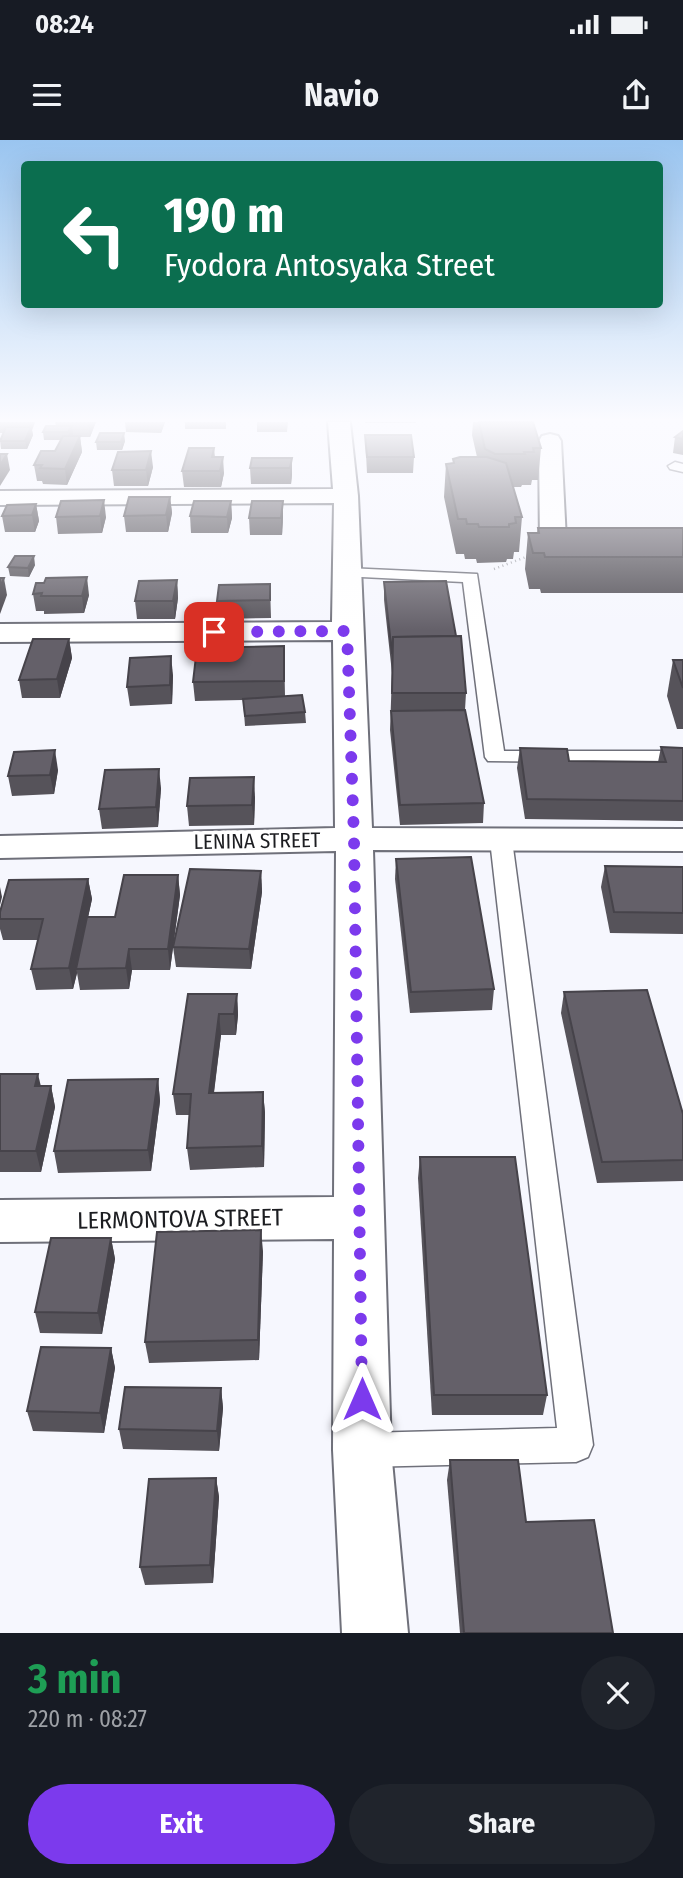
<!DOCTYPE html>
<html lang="en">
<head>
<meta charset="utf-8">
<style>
  body { margin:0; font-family:"Fira Sans Condensed",sans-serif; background:#20242c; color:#f1f3f6; height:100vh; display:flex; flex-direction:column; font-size:26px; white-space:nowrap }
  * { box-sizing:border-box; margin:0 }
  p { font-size:23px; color:#9ea1a6 }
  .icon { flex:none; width:38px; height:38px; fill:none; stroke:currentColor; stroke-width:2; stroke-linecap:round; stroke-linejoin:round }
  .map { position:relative; height:1493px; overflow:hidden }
  .panel { display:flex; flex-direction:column; background:#171b24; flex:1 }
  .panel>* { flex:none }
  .hud { position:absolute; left:21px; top:21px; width:642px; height:147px; border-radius:7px; box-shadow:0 7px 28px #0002; background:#0b6e4f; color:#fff; overflow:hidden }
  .pin { position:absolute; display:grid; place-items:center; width:60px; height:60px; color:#fff; margin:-30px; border-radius:14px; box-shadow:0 4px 10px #0006 }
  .me { position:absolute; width:77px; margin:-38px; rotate:0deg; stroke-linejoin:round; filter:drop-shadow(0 0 5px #0008) }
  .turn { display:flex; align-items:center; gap:24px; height:147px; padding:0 28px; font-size:32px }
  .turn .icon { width:91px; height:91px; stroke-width:2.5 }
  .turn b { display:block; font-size:49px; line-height:60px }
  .round { display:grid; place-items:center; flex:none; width:74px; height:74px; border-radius:37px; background:#20242c }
  .overview { display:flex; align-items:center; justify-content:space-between; height:119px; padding:0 28px }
  h1 { font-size:42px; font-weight:700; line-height:52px; color:#1e9e55 }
  .action { display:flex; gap:14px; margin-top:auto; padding:14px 28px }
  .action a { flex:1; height:80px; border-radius:42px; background:#7c3aed; color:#fff; font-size:28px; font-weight:700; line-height:80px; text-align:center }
  .action a+a { background:#20242c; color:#f1f3f6 }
  .status { display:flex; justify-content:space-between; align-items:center; height:49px; padding:0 35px; background:#171b24; direction:ltr }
  .status svg { height:19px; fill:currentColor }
  header { display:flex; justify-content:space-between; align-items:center; height:91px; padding:0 28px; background:#171b24; font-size:32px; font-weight:700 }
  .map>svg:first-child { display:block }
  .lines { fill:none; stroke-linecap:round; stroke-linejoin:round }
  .lane-casing { stroke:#6f707a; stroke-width:3 }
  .street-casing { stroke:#6f707a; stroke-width:4 }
  .path { stroke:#a3a4aa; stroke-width:2.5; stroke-dasharray:1 3.5; stroke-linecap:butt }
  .lane { fill:#fff; fill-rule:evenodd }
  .street { fill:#fff; fill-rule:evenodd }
  .wall { fill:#56535a }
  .shaded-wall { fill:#46434a }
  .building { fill:#646069; stroke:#46434a; stroke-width:2 }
  .route { stroke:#7c3aed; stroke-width:12; stroke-dasharray:0 21.6 }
  .labels { text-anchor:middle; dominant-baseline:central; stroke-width:7; stroke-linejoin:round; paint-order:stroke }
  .street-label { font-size:21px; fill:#1c1d21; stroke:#fff }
  .near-street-label { font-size:24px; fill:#1c1d21; stroke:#fff }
</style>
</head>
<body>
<div class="status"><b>08:24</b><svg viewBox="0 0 49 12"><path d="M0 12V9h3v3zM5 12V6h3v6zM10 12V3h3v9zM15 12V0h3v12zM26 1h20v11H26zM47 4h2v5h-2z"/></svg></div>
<header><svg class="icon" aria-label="menu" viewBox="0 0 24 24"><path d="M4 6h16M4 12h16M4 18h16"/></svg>Navio<svg class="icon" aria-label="share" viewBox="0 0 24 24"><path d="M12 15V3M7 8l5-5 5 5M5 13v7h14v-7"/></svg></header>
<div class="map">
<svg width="683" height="1493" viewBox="0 0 683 1493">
  <rect width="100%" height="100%" fill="#f6f7fe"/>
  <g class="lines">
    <g class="lane-casing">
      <g id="lane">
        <polygon points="675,322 683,324 683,332 670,329 668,326"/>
        <polygon points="347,428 477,434 504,611 683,611 683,623 488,621 485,617 463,442 341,436 339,433 341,430"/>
        <polygon points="501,693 509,695 512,700 593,1305 588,1317 576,1322 363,1327 351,1322 346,1310 351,1298 363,1293 557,1288 490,700 493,695"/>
      </g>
    </g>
    <g class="street-casing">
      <g id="street">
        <polygon points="328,282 350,282 358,356 372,688 683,689 683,711 373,710 391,1310 408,1493 342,1493 333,1310 334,1099 0,1102 0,1060 334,1057 336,711 0,718 0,696 335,688 333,500 0,502 0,484 332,482 334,363 0,365 0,351 333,349"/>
        <polygon points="550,294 558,296 561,301 566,400 683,400 683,416 553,416 544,414 540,408 539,301 542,296"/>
      </g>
    </g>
    <polyline class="path" points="494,429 526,417"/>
    <use href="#lane" class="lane"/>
    <use href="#street" class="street"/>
  </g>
  <g class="wall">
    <polygon points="0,282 35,282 32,290 33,295 27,309 1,309 0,300 3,293 0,293"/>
    <polygon points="55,282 96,282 90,297 80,297 82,312 67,345 43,344 42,341 37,341 34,325 55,311 61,300 44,300 43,292 56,286"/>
    <polygon points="125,282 165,282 161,293 126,292"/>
    <rect x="185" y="282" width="41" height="7"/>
    <polygon points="257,282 288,282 287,292 257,292"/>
    <rect x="365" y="282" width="51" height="1"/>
    <polygon points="473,282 533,282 541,308 538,340 532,340 531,345 522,345 521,347 513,347 522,377 519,412 514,412 513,419 507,419 506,422 477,423 476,419 465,419 464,414 456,414 444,357 446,324 453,323 453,319 477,317 472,295"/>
    <polygon points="683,291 683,315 673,313 675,297"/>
    <polygon points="365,295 414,317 413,333 367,333"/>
    <polygon points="125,301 122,310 97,310 96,302"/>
    <polygon points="214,308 215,317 224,333 221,347 184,347 182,331"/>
    <polygon points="292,318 292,334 291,344 251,344 250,328"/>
    <polygon points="153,327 148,346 114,346 112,330"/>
    <polygon points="170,357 172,373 168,392 126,392 124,376"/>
    <polygon points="231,361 232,378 228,393 191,393 190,376"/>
    <polygon points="283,361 283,377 282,395 250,395 249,378"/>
    <polygon points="36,364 39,381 35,392 5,392 2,376"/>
    <polygon points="56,377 106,377 102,393 58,394"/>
    <polygon points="538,388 683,417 683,453 541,453 540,449 529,449 525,429 528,393 537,393"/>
    <polygon points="35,425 29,437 10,436 8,427"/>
    <polygon points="177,440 178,458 175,479 137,479 135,461"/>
    <polygon points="384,442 466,553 465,570 484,663 483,683 400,685 390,590 392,533 384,460"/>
    <polygon points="44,443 89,455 84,473 44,474 44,471 36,471 33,454"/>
    <polygon points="270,444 271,478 218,479 217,461"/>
    <polygon points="69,499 72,518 60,558 22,558 19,540"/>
    <polygon points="284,506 285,556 305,572 306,583 245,586 243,560 195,561 193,542"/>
    <polygon points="673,520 683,520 683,589 677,589 667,556"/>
    <polygon points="173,535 172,564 130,566 127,547"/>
    <polygon points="661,607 683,608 683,681 525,679 517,628 520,608 569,621 658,622"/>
    <polygon points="58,630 54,654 12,656 8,636"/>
    <polygon points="161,648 158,687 102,689 99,669"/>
    <polygon points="255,657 254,685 189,686 187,666"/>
    <polygon points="396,719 494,849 492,870 410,873 395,739"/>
    <polygon points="605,726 683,727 683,794 610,793 601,747"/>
    <polygon points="261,731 262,752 251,829 176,827 173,807"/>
    <polygon points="178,735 180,755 170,830 132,830 129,849 80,850 77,833 73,849 36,850 31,829 38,800 3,800 0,789 0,772 88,739 92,759 88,777 115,777"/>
    <polygon points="564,852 683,974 683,1041 597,1043 561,873"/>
    <polygon points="188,854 237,854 238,875 236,895 221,895 214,953 263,952 265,973 264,1027 190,1030 187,1008 190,975 176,975 173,954"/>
    <polygon points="0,934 41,946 51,946 55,967 41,1032 0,1032"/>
    <polygon points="158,939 160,961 151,1031 58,1033 54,1011"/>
    <polygon points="420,1017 547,1255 543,1275 432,1275 418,1038"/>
    <polygon points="111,1098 115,1119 102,1194 40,1193 35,1172"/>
    <polygon points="263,1111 259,1220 149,1223 145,1202"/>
    <polygon points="111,1208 115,1228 104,1293 33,1291 27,1271"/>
    <polygon points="221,1248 223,1268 219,1311 123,1309 119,1289"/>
    <polygon points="450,1320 526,1382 613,1493 460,1493 447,1340"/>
    <polygon points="216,1338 219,1357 213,1443 145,1445 140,1427"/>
  </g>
  <g class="shaded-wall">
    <polygon points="29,282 35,282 32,290 33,295 27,309 25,301 30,290"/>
    <polygon points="88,282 96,282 90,297"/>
    <polygon points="160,282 165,282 161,293"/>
    <polygon points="72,286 73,294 70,300 68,292"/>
    <polygon points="124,293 125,301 122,310 121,302"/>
    <polygon points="80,296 82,312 67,345 65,329"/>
    <polygon points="151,311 153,327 148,346 146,330"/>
    <polygon points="7,314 10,330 0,346 0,325"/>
    <polygon points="223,317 224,333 221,347 220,331"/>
    <polygon points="292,318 292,334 291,344 290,328"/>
    <polygon points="170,357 172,373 168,392 166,375"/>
    <polygon points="104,360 106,377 102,393 100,376"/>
    <polygon points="231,361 232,378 228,393 227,377"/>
    <polygon points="283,361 283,377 282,395 281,378"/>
    <polygon points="36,364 39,381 35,392 32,375"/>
    <polygon points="34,416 35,425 29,437 28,428"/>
    <polygon points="87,437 89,455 84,473 82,456"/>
    <polygon points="4,438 7,455 0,474 0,447"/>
    <polygon points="177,440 178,458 175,479 173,461"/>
    <polygon points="69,499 72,518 60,558 57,539"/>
    <polygon points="171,516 173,535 172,564 170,545"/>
    <polygon points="55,610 58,630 54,654 50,635"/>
    <polygon points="159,629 161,648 158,687 156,667"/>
    <polygon points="254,637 255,657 254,685 252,665"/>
    <polygon points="261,731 262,752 251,829 249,809"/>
    <polygon points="178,735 180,755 170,830 168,809"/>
    <polygon points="88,739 92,759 77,829 76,829 77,833 73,849 69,828"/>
    <polygon points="0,747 2,757 0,765"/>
    <polygon points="129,809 132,830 129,849 126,828"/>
    <polygon points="237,854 238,875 236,895 234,874"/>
    <polygon points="219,874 221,895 211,974 209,953"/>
    <polygon points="38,934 43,955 35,946"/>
    <polygon points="158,939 160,961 151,1031 148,1010"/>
    <polygon points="51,946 55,967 41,1032 36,1011"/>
    <polygon points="263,952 265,973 264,1027 262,1006"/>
    <polygon points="261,1090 263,1111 259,1220 258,1200"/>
    <polygon points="111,1098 115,1119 102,1194 98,1173"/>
    <polygon points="111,1208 115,1228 104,1293 100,1273"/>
    <polygon points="221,1248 223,1268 219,1311 217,1291"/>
    <polygon points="216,1338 219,1357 213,1443 210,1425"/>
  </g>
  <g class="building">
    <polygon points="479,282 533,282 541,308 533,308 534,312 524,312 525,314 495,314 485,309"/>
    <polygon points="46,286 72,286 68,292 43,292"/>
    <polygon points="6,287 31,287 25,301 0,301"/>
    <polygon points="683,291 683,299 675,297"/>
    <polygon points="100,293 124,293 121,302 96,302"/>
    <polygon points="365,295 411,295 414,317 367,317"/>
    <polygon points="63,296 80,296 65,329 40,328 42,325 34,325 41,311 55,311"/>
    <polygon points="189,308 214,308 212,317 223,317 220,331 182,331"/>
    <polygon points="151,311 146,330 112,330 118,312"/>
    <polygon points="0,314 7,314 0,325"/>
    <polygon points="460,317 487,317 506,323 522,377 515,377 516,383 509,384 509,387 479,387 478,384 467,384 466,379 458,379 446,324 454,323 453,319"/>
    <polygon points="252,318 292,318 290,328 250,328"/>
    <polygon points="129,357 170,357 166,375 124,376"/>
    <polygon points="104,360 100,376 56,377 61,361"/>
    <polygon points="194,361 231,361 227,377 190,376"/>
    <polygon points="252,361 283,361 281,378 249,378"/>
    <polygon points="36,364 32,375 2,376 7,365"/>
    <polygon points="538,388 683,388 683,417 545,417 544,413 533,413 528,393 539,393"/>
    <polygon points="15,416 34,416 28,428 8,427"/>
    <polygon points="87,437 82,456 41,456 42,453 33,454 36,443 44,443 46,438"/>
    <polygon points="0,438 4,438 0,447"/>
    <polygon points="177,440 173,461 135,461 139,441"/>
    <polygon points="446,441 456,496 393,497 392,514 384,442"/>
    <polygon points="270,444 270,460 217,461 219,445"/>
    <polygon points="461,496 466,553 392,553 393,497"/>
    <polygon points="33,499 69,499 57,539 19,540"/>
    <polygon points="284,506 284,541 193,542 197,508"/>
    <polygon points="171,516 170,545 127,547 130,518"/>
    <polygon points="673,520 683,520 683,548"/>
    <polygon points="302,555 305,572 245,576 243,559"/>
    <polygon points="465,570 484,663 400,665 391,571"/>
    <polygon points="661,607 683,608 683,661 527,659 520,608 567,609 569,621 666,622"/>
    <polygon points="55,610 50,635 8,636 14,612"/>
    <polygon points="159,629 156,667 99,669 105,630"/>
    <polygon points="254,637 252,665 187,666 190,638"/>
    <polygon points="471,717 494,849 411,852 396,719"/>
    <polygon points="605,726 683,727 683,773 614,772"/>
    <polygon points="190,729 261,731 249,809 173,807"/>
    <polygon points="124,735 178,735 168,809 129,809 126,828 76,829 87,777 115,777"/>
    <polygon points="88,739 69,828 31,829 43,779 0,779 0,772 9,740"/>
    <polygon points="647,850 683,974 683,1020 602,1022 564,852"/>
    <polygon points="188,854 237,854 234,874 219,874 209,953 263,952 262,1006 187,1008 191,954 173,954"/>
    <polygon points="0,934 38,934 35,946 51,946 36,1011 0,1011"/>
    <polygon points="158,939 148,1010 54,1011 68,940"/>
    <polygon points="420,1017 515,1017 547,1255 434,1255"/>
    <polygon points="261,1090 258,1200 145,1202 157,1092"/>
    <polygon points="51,1098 111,1098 98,1173 35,1172"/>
    <polygon points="41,1207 111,1208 100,1273 27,1271"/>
    <polygon points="125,1247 221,1248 217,1291 119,1289"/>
    <polygon points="450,1320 518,1320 526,1382 594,1380 613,1493 464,1493"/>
    <polygon points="216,1338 210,1425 140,1427 149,1339"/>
  </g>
  <linearGradient id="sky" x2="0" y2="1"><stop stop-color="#9ac5f0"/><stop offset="0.57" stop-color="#fbfbff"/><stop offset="1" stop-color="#fbfbff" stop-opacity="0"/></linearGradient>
  <rect width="683" height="491" fill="url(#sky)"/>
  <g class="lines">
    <polyline class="route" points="214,492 347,491 354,699 362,1259"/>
  </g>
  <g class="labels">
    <g class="street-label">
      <text transform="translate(257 701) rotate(-1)">LENINA STREET</text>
    </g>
    <g class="near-street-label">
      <text transform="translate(180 1079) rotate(-1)">LERMONTOVA STREET</text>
    </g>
  </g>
</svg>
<div class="pin" style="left:214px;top:492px;background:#d93025"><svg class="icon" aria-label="arrive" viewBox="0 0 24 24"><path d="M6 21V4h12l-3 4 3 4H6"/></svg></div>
<svg class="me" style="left:362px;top:1259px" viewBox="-20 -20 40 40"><path d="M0-17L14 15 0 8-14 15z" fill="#7c3aed" stroke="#fff" stroke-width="4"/></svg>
<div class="hud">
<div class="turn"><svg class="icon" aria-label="left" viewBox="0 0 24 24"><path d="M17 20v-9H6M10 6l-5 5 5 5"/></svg><div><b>190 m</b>Fyodora Antosyaka Street</div></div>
</div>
</div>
<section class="panel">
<div class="overview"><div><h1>3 min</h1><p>220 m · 08:27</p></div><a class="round"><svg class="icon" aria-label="close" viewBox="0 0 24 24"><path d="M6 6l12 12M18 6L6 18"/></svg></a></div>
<div class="action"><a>Exit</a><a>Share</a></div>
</section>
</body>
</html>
